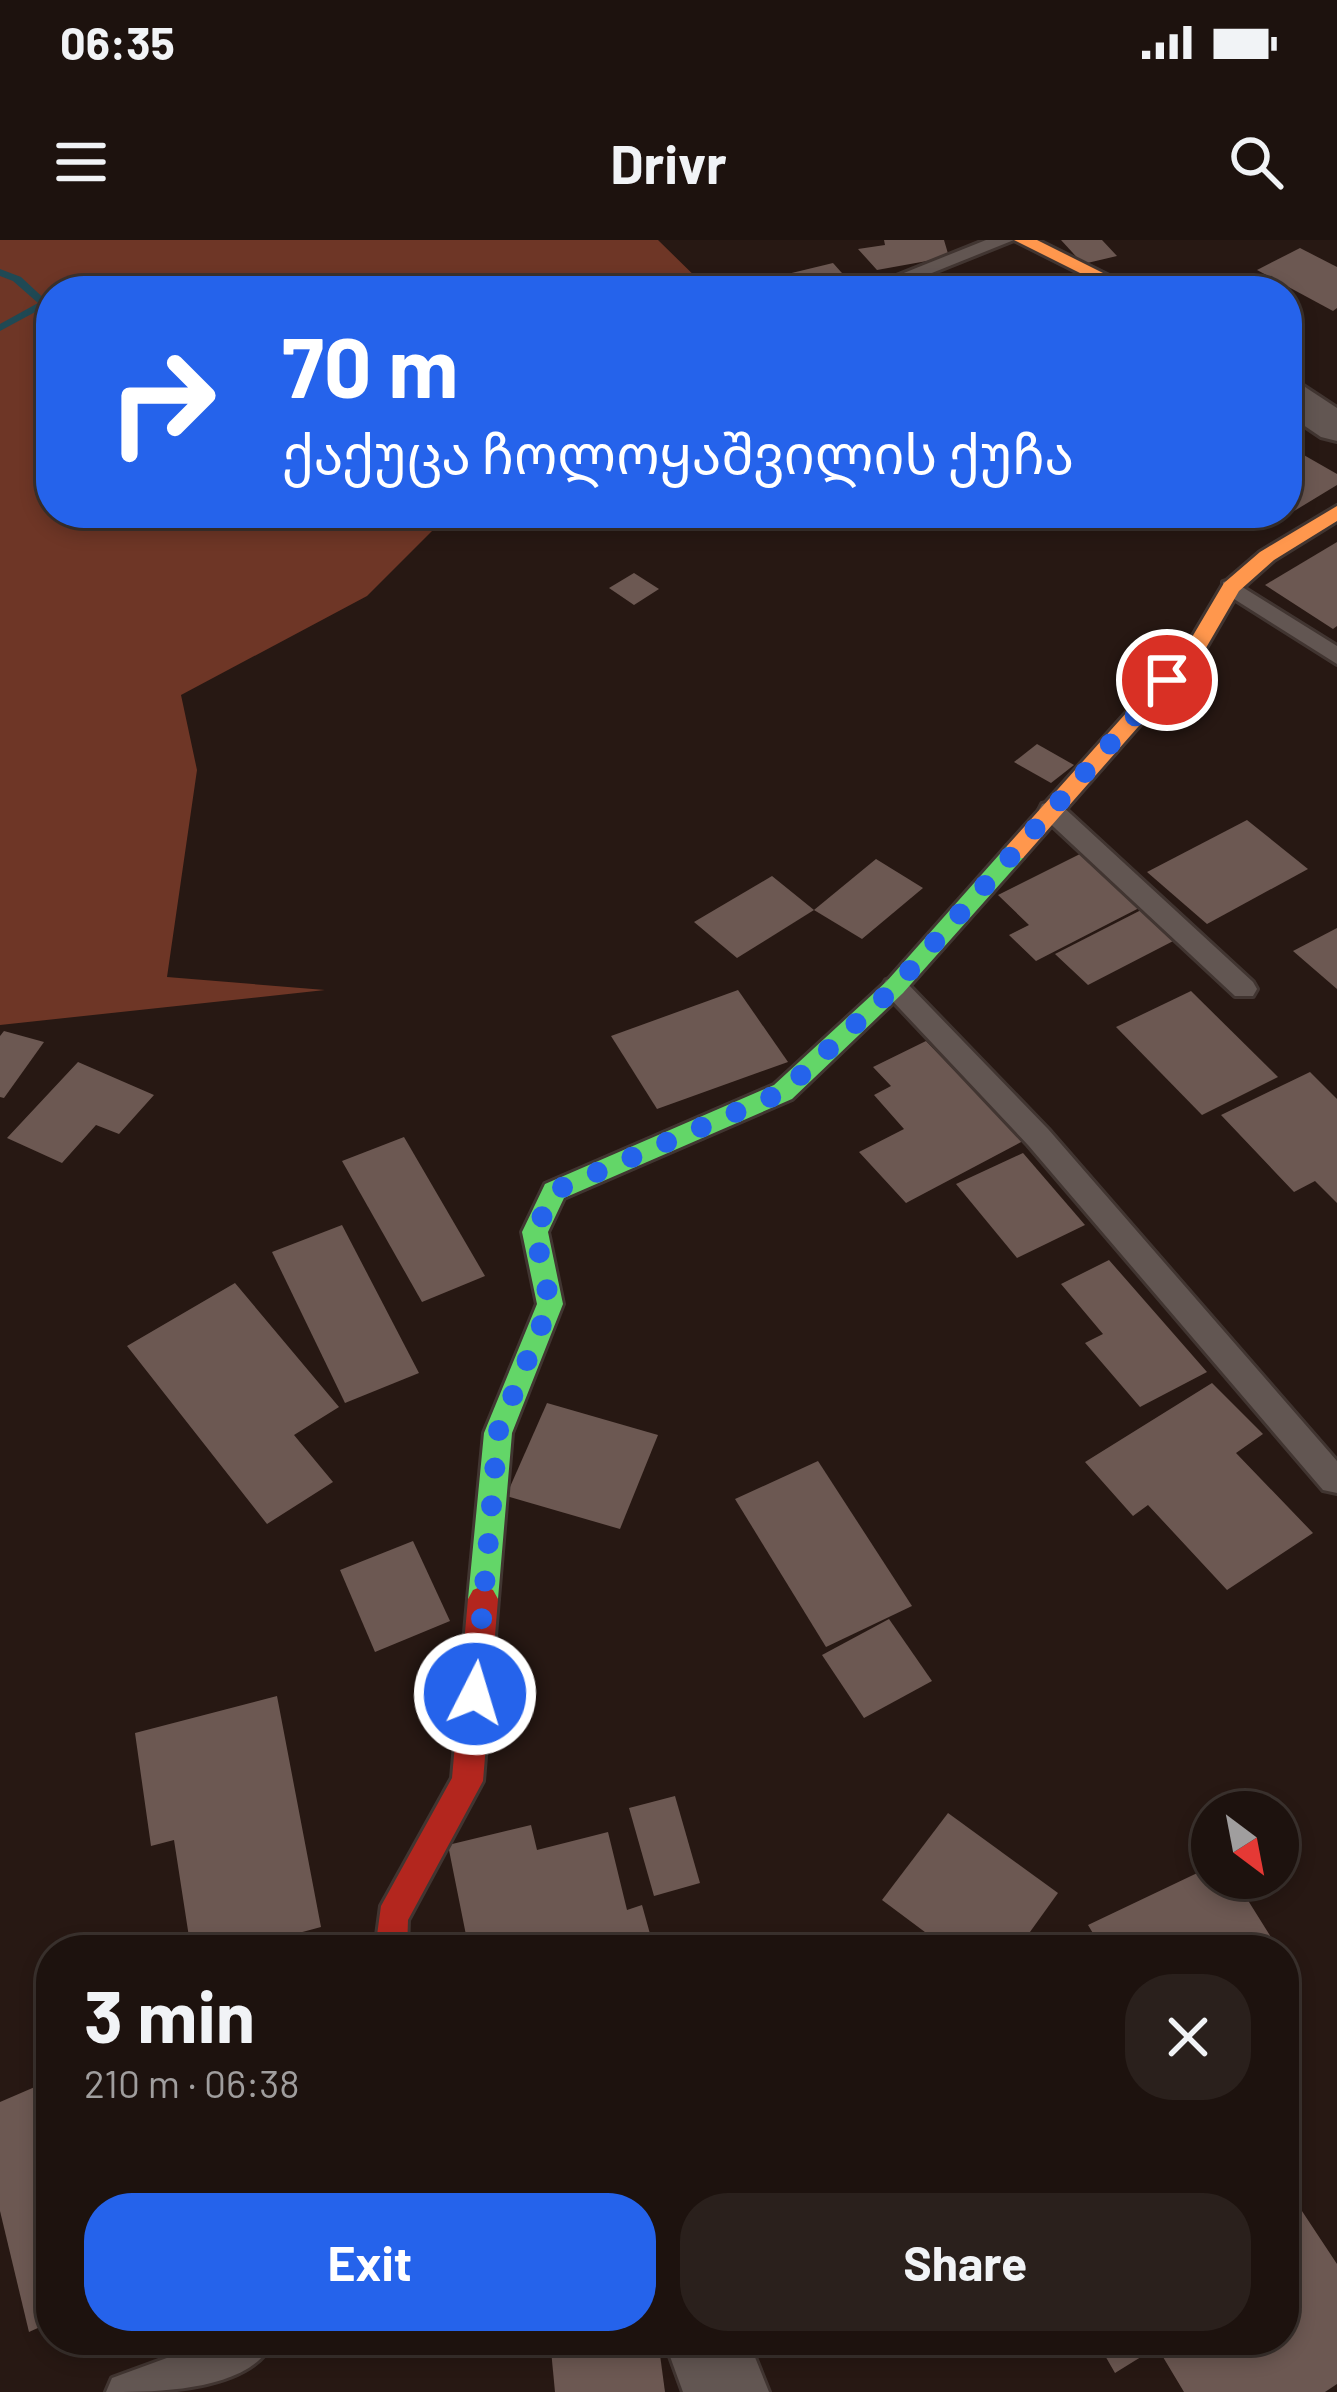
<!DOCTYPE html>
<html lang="en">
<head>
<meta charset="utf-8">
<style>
  body { margin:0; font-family:Barlow,"Noto Sans Georgian",sans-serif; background:#2a201c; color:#f1f3f6; height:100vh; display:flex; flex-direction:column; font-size:45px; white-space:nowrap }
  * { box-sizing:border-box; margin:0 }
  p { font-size:39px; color:#a09e9e }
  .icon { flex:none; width:66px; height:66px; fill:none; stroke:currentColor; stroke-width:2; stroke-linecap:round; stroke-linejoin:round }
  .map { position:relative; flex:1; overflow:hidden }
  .drawer { position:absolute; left:36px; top:1695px; width:1263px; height:420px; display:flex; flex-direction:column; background:#1d120e; border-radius:48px; box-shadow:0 6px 18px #0003,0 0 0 3px #3b322e }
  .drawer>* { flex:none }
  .banner { position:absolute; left:36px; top:36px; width:1266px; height:252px; border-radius:48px; box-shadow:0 6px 18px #0003,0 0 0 3px #3b322e; background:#2563eb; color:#fff; overflow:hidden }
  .needle { width:78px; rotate:148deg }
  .buttons { position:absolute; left:1191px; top:1551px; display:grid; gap:24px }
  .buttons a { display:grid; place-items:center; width:108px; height:108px; border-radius:50%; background:#1d120e; box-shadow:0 6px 18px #0003,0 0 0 3px #3b322e; font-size:60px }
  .pin { position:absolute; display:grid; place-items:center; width:102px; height:102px; color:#fff; margin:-51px; border:6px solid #fff; border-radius:50%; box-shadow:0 3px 12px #0007 }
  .me { position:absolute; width:132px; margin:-66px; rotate:5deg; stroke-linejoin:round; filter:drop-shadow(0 0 9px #0008) }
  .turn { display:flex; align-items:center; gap:42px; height:252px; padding:0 48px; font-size:54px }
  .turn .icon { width:156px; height:156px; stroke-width:2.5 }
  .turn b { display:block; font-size:84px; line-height:102px }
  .round { display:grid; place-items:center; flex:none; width:126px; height:126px; border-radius:48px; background:#2a201c }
  .headline { display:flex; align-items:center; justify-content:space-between; height:204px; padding:0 48px }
  h1 { font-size:72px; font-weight:700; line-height:90px }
  .button { display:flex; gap:24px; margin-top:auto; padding:24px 48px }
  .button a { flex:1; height:138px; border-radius:48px; background:#2563eb; color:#fff; font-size:48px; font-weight:700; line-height:138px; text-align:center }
  .button a+a { background:#2a201c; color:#f1f3f6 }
  .status { display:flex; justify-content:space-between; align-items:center; height:84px; padding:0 60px; background:#1d120e; direction:ltr }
  .status svg { height:33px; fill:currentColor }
  header { display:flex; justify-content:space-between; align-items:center; height:156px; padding:0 48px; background:#1d120e; font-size:54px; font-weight:700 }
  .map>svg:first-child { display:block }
  .forest { fill:#6e3626 }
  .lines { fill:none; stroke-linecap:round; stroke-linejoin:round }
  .stream { fill:#1f4954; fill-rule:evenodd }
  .building { fill:#6c5852 }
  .lane-casing { stroke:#413531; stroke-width:6 }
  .street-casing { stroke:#413531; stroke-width:6 }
  .fast-casing { stroke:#413531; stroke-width:6 }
  .slow-casing { stroke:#413531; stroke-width:6 }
  .jam-casing { stroke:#413531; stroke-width:6 }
  .lane { fill:#625652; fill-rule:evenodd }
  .street { fill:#625652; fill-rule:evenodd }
  .fast { fill:#63d668; fill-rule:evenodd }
  .slow { fill:#ff974d; fill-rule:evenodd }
  .jam { fill:#b3261e; fill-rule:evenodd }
  .route { stroke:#2563eb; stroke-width:21; stroke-dasharray:0 37.8 }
</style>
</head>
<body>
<div class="status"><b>06:35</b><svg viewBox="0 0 49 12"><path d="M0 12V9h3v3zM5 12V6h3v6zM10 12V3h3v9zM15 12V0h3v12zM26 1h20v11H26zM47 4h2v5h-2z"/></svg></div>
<header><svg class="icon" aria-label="menu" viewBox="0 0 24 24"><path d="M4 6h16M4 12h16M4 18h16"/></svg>Drivr<svg class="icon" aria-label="search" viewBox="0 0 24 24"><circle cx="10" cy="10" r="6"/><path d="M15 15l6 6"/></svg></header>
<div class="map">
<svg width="1337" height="2152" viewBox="0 0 1337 2152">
  <rect width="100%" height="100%" fill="#271813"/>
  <polygon class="forest" points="0,0 658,0 710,51 51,51 51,273 468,273 437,286 367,356 181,455 197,530 167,737 325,750 0,785"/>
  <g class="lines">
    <polygon class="stream" points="0,29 21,37 50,64 0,91 0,84 38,63 13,41 0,36"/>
  </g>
  <g class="building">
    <polygon points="884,0 944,0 949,17 877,30 858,9 885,5"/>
    <polygon points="1061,0 1102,0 1117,16 1083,24"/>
    <polygon points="1300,8 1337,27 1337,68 1333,71 1257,30"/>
    <polygon points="833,23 858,51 782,51 771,38"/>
    <polygon points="1302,214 1337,234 1337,245 1281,279 1270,273 1287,273 1287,222"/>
    <polygon points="1337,302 1337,386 1333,389 1265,345"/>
    <polygon points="634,333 659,349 634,365 609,348"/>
    <polygon points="1037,504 1074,525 1051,543 1014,522"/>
    <polygon points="1247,580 1308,629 1207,684 1147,632"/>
    <polygon points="1082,613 1143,666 1036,721 1009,695 1029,685 998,655"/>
    <polygon points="876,619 923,648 862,699 814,670"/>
    <polygon points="772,636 814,670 737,718 694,682"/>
    <polygon points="1147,667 1181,697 1088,745 1055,714"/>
    <polygon points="1337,688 1337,749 1293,711"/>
    <polygon points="738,750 788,822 657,869 611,796"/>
    <polygon points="1191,751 1278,837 1202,875 1116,787"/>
    <polygon points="4,791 44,802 4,858 0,857 0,796"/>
    <polygon points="926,801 1023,901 906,963 859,912 904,889 874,855 891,846 873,827"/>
    <polygon points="78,822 154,855 119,894 96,885 62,923 7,898"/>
    <polygon points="1310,832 1337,859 1337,963 1315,941 1294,952 1221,875"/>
    <polygon points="404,897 485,1036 422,1062 342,921"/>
    <polygon points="1023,913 1085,985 1017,1018 956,944"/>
    <polygon points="342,985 419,1133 345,1163 272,1012"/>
    <polygon points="1109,1020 1207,1132 1140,1167 1085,1103 1103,1094 1061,1044"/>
    <polygon points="235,1043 339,1167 294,1195 333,1242 267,1284 127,1106"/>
    <polygon points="1212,1143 1263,1194 1236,1213 1313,1293 1227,1350 1148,1265 1133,1276 1085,1222"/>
    <polygon points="547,1163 658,1195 620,1289 506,1256"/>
    <polygon points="818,1221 912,1366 826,1407 735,1259"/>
    <polygon points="413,1301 450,1381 375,1412 340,1330"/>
    <polygon points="889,1379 932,1441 864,1478 822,1415"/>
    <polygon points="277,1456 321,1687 235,1710 191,1710 174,1600 151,1606 135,1493"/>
    <polygon points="675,1556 700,1643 654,1656 629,1568"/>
    <polygon points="948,1573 1058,1653 1017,1710 949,1710 882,1660"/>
    <polygon points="531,1585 537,1610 608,1592 627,1670 642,1665 652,1701 615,1710 469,1710 448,1605"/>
    <polygon points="1212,1626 1212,1638 1234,1638 1279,1710 1103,1710 1088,1685"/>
    <polygon points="51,1840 51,2082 29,2092 0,1971 0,1862"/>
    <polygon points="1296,1962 1337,2024 1337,2144 1325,2152 1184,2152 1157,2107 1115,2133 1096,2100 1284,2100 1284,1969"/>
    <polygon points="613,2100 658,2100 665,2152 555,2152 551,2110"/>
  </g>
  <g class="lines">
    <g class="lane-casing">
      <g id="lane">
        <polygon points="986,0 1014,0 887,51 859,51"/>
        <polygon points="1231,340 1337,406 1337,424 1223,352 1223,342"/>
        <polygon points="1051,562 1060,564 1253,742 1257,749 1253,756 1235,756 1042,576 1039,570 1042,564"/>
        <polygon points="895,737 904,740 1048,889 1337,1221 1337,1253 1323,1250 1028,905 886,754 882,747 886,740"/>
        <path d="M216,2100h58c-23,52 -119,52 -168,52l6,-14z"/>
      </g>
    </g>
    <g class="street-casing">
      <g id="street">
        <polygon points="1287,141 1302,145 1337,168 1337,201 1321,197 1287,174"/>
        <polygon points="664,2100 748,2100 769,2152 683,2152"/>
      </g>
    </g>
    <g class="fast-casing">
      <polygon id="fast" points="1015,604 1026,612 1023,618 903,753 792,859 564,958 548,992 563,1064 512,1193 498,1359 493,1368 483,1372 473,1368 468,1359 484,1193 537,1064 522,992 545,944 774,845 887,741 1007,606"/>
    </g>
    <g class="slow-casing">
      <g id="slow">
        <polygon points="1014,0 1037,0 1139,51 1116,51"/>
        <polygon points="1337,266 1337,281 1274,320 1239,351 1203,413 1023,618 1007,618 1007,606 1188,404 1224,343 1260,312"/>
      </g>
    </g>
    <g class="jam-casing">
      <polygon id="jam" points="483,1346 493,1350 498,1359 483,1541 408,1680 407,1710 375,1710 381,1666 452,1538 468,1359 473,1350"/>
    </g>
    <use href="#lane" class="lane"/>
    <use href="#street" class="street"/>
    <use href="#fast" class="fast"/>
    <use href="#slow" class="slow"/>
    <use href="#jam" class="jam"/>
  </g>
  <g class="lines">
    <polyline class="route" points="475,1454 498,1192 550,1064 535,992 554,951 783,852 895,747 1167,440"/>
  </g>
</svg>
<div class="buttons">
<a><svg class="needle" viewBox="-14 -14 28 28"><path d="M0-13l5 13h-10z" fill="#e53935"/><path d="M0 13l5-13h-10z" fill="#a09e9e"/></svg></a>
</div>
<div class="pin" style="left:1167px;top:440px;background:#d93025"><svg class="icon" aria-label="arrive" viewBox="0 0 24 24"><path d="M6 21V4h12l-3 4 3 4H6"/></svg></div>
<svg class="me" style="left:475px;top:1454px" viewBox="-20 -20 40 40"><circle r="17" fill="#2563eb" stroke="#fff" stroke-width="3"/><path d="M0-11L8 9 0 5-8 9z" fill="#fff"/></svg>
<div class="banner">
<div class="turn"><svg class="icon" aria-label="right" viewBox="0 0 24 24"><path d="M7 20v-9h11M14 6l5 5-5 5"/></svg><div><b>70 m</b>ქაქუცა ჩოლოყაშვილის ქუჩა</div></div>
</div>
<section class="drawer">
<div class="headline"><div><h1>3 min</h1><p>210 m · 06:38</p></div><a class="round"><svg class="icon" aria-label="close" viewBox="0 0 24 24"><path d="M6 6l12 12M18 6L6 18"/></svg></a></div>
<div class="button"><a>Exit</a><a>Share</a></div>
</section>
</div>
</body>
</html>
